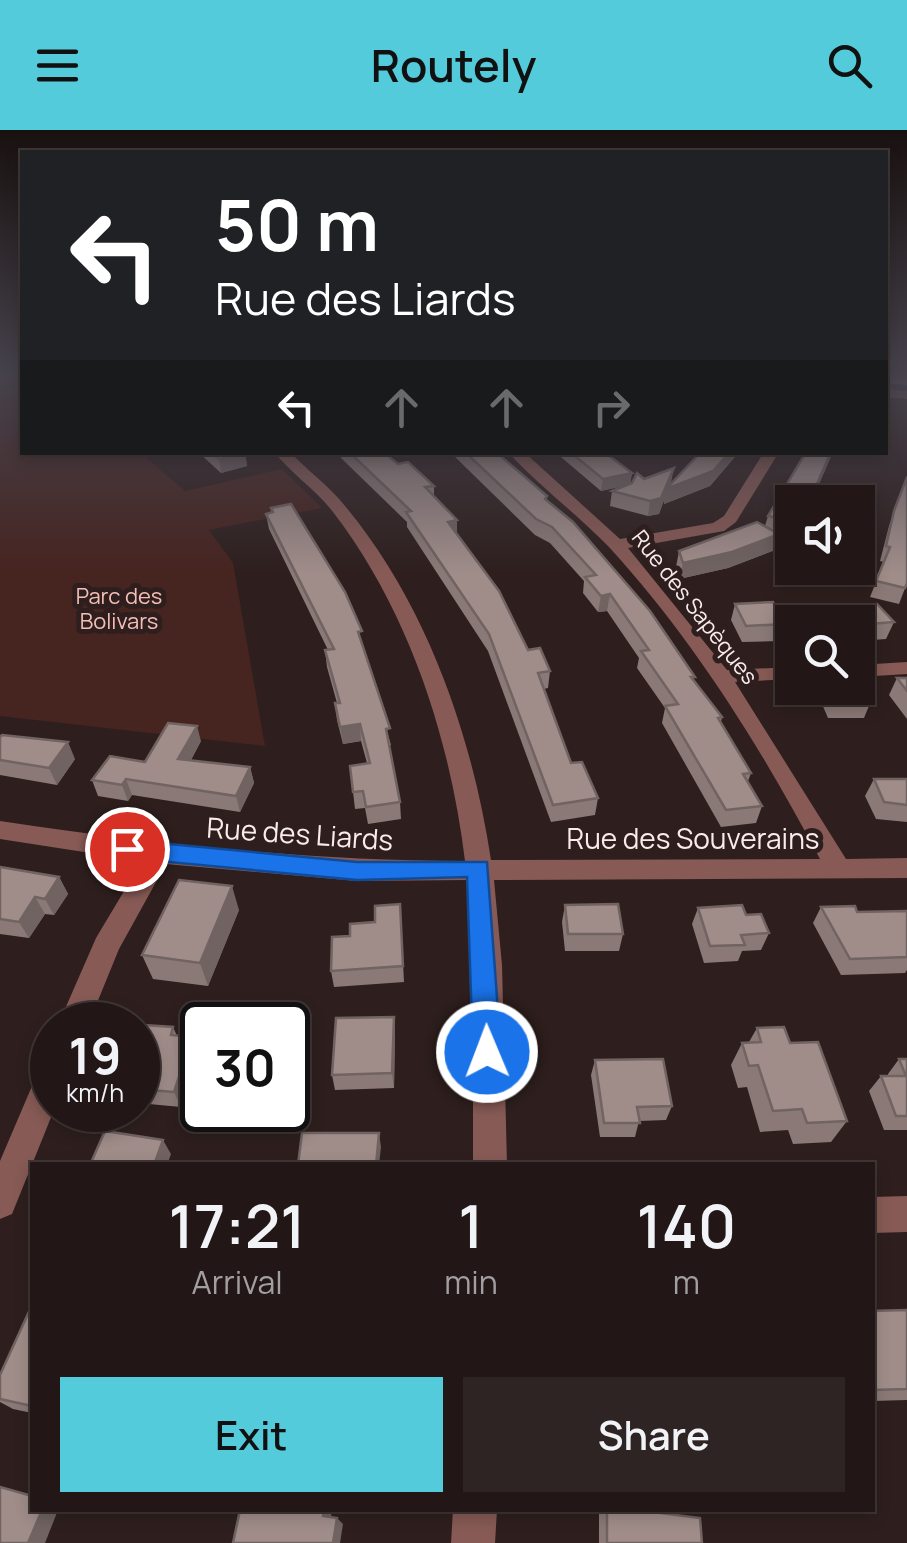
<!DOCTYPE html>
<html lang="en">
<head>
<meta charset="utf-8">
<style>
  body { margin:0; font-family:Manrope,sans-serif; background:#2e2423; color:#f1f3f6; height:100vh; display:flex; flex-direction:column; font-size:38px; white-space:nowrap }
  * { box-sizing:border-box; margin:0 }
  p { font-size:32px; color:#a29fa1 }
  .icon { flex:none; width:55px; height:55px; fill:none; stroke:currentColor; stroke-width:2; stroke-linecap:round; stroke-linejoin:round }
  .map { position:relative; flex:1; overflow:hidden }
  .drawer { position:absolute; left:30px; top:1032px; width:845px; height:350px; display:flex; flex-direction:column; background:#221716; border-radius:0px; box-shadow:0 5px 15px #0003,0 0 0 2px #3f3635 }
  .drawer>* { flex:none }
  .banner { position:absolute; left:20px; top:20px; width:868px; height:305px; border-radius:0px; box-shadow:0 5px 15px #0003,0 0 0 2px #3f3635; background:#202124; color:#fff; overflow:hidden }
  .fabs { position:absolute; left:775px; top:355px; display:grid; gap:20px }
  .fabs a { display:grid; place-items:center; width:100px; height:100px; border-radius:0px; background:#221716; box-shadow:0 5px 15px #0003,0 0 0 2px #3f3635; font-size:50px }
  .speed { position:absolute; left:30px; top:872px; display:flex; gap:20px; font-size:50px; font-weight:700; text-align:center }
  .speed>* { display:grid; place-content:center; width:130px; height:130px; border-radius:50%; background:#221716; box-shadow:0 5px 15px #0003,0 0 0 2px #3f3635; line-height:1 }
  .speed small { font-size:25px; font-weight:400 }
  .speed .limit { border:5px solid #111; border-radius:15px; background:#fff; color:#111 }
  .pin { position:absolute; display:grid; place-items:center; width:85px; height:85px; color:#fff; margin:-42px; border:5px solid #fff; border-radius:50%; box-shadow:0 2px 10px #0007 }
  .me { position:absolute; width:110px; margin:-55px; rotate:359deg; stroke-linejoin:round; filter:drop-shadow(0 0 8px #0008) }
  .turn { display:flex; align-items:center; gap:35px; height:210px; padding:0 30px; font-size:45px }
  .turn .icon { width:130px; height:130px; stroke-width:2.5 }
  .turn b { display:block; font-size:70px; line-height:85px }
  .lanes { display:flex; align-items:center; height:95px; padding:0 30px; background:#0003; justify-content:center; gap:50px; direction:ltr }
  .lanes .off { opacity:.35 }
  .eta { display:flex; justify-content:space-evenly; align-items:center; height:170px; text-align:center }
  .eta b { font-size:60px; font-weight:600; line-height:70px }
  .primary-button { display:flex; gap:20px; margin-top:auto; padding:20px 30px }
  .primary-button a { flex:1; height:115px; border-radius:0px; background:#53cbda; color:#111; font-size:40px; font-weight:600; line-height:115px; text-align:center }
  .primary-button a+a { background:#2e2423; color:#f1f3f6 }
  header { display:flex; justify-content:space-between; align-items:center; height:130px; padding:0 30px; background:#53cbda; color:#111; font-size:45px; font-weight:600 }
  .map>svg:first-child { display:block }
  .green { fill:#462420 }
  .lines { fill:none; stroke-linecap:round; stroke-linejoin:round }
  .minor { fill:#875a55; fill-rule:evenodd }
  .wall { fill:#8a7977 }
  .shaded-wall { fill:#706361 }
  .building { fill:#a08d8a; stroke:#706361; stroke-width:2.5 }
  .route { fill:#1a73e8; stroke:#114b97; stroke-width:2.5 }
  .labels { text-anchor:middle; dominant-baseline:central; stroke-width:10; stroke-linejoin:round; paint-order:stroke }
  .far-park-label { font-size:22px; fill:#f4beb7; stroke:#2e1f1e }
  .far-street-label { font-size:22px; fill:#f8edec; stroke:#2e1f1e }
  .street-label { font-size:28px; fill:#f8edec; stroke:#2e1f1e }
</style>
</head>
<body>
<header><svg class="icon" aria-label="menu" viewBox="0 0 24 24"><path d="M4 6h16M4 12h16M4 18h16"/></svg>Routely<svg class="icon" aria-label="search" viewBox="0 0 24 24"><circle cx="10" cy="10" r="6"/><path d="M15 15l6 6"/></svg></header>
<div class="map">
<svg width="907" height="1413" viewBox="0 0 907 1413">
  <rect width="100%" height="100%" fill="#2e1f1e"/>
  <polygon class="green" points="0,246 22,250 22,322 141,323 185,361 282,339 322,378 209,400 233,433 265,616 0,586"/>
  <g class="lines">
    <g class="minor">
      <polygon points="885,259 907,261 907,269 885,267"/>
      <path d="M274,322h16c16,17 35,31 50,48 85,99 132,234 151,360l329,-1c-59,-111 -126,-219 -211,-312 -32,-33 -70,-61 -101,-95h16l96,87 93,-16 11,-7 40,-64h15l-43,70 -12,9 -96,17 99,122 65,-3v12l-57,3 111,177 61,-1v20l-413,2 8,85 5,200h-34v-200l-6,-85 -110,1 -191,-17 -47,85 -31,76h-30l38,-87 46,-77 -142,-22v-18c155,23 308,40 465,40 -15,-123 -56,-250 -132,-349 -17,-22 -41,-38 -59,-60z"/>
      <polygon points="907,532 907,544 858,547 858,535"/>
      <polygon points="52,931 54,980 12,1084 0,1089 0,1031 41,935"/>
      <polygon points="907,1066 907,1102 872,1103 872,1067"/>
      <polygon points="453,1380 497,1380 495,1413 451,1413"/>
    </g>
  </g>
  <g class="wall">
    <polygon points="885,246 907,246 907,255 885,253"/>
    <polygon points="198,322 245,323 247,336 221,343"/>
    <polygon points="340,322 383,322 398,334 434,356 434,366 528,520 550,541 548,558 544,559 571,633 598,668 595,685 551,692 488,521 407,397 407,392 341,328"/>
    <polygon points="450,322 496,322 547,371 722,587 721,592 751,643 748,651 762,676 756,693 721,697 662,593 665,578 637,538 639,528 607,481 598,482 583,463 584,451 550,413 535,405"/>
    <polygon points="555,322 609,322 606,324 632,343 630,354 644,349 671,355 701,322 739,322 710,356 664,374 664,370 659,384 648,386 610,376 612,361 626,355 601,361"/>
    <polygon points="833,322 811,372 792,372 792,406 777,403 775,420 728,438 679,449 676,437 679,421 765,396 768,386"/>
    <polygon points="907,346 907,453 899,474 870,467 884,432 880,431 889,396"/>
    <polygon points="271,378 363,517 391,615 389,616 400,672 401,689 368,694 365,678 355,679 350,636 367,633 361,611 343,614 337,590 335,573 337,573 327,537 325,520 328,520 269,399 266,384 271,382"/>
    <polygon points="735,474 785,494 780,511 742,512 731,490"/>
    <polygon points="841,477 894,492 886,509 858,511 858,492 835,492"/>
    <polygon points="897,548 907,548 907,589 889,565"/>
    <polygon points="823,558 858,558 871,571 864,588 828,588 819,567"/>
    <polygon points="0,607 75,629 57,655 0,645"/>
    <polygon points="201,611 191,630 250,637 254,653 240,682 132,665 128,671 98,666 92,650"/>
    <polygon points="874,649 907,649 907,692 876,689 865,666"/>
    <polygon points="0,737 59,747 68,764 54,785 45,784 29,808 0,804"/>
    <polygon points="400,774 404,852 334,857 331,841 350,806 375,792"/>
    <polygon points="565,775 623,804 619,821 565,821 562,792"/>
    <polygon points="821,777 857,782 907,781 907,840 905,843 841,845 813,793"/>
    <polygon points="698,778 746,785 769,803 761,820 742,821 738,831 704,833 692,794"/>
    <polygon points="239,780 208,856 153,849 142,825"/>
    <polygon points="394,887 395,903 394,958 335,960 332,945"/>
    <polygon points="173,897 177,906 199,923 181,977 138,973 138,909"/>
    <polygon points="757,898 790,913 847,991 831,1012 793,1014 788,1000 760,1002 747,957 738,958 731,935 742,913 749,912"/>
    <polygon points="899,929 907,929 907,1000 884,1000 869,961 881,946 888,946 888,944"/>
    <polygon points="595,930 672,976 666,990 639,991 635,1007 600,1007 591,945"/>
    <polygon points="32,1175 32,1283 13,1279 0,1272 0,1245"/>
    <polygon points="907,1180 907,1270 872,1271 872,1181"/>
    <polygon points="603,1380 637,1380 702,1413 599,1413 599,1383"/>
  </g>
  <g class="shaded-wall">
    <polygon points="730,322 739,322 710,356 664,374 664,370 659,384 648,386 650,371 674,338 671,353"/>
    <polygon points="831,322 833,322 811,372 809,372"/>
    <polygon points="245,323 247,336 221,343 219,329"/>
    <polygon points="632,343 630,355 601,361 603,349"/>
    <polygon points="457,390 457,406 448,392"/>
    <polygon points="779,404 775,420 728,438 679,449 683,433"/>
    <polygon points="610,464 607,481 598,482 601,466"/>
    <polygon points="360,594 361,611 343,614 340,597"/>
    <polygon points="197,596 201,611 183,645 178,629"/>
    <polygon points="68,612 75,629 57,655 49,638"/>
    <polygon points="250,637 254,653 240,682 236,666"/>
    <polygon points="126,649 132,665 128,671 122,655"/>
    <polygon points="59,747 68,764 54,785 45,769"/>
    <polygon points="232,756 239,780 208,856 200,833"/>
    <polygon points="35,767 45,784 29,808 19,792"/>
    <polygon points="394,887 395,903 394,958 392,943"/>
    <polygon points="192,907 199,923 181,977 174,962"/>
    <polygon points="379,1003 381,1017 379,1035 376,1035"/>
    <polygon points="163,1010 171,1024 167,1035 154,1035"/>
    <polygon points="42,1380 58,1380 45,1413 28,1413"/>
    <polygon points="324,1380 332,1380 330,1393 323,1386"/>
    <polygon points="337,1388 343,1394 340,1413 333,1413"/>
  </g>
  <g class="building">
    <polygon points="211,322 244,322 245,323 219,329"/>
    <polygon points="349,322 383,322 398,334 408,332 434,356 425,357 457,390 448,392 499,461 528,520 540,518 550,541 538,543 571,633 582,632 598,668 553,675 489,504 406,382 411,381"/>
    <polygon points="465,322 496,322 547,366 545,369 573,392 650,481 695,547 691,547 722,587 718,588 751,643 743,644 762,676 726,680 665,576 678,574 641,521 649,520 610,464 601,466 585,447 596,445 552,397 536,389"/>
    <polygon points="570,322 604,322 632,343 603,349"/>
    <polygon points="701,322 730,322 713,341 666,359"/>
    <polygon points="806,322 831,322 809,372 792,372 792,390 768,386"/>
    <polygon points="674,338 661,368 650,371 612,361 632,353 637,343 644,349"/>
    <polygon points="907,347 907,453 905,458 876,451 890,417 886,416 894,381"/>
    <polygon points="291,374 345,462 362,501 358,502 390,598 386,599 400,672 366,677 363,661 353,662 350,636 370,633 360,594 340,597 335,573 340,573 325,520 334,519 266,384 273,382 271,378"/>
    <polygon points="757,392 779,404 732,422 683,433 679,421"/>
    <polygon points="773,472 785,494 746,496 735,474"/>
    <polygon points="877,474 894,492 858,495 858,492 853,492 841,477"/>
    <polygon points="897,548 907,548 907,561"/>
    <polygon points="858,550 860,550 871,571 835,571 829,558 858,558"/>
    <polygon points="168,593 197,596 178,629 250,637 236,666 126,649 122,655 92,650 110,626 145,632"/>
    <polygon points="2,605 68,612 49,638 0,630 0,607"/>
    <polygon points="874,649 907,649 907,675 884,672"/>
    <polygon points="0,737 59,747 45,769 35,767 19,792 0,789"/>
    <polygon points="179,750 232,756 200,833 142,825"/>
    <polygon points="400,774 403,836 331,841 332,807 350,806 350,794 375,792 375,776"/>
    <polygon points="618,774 623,804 568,804 565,775"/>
    <polygon points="742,775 746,785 761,784 769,803 741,805 745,815 710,816 698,778"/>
    <polygon points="855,776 857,782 907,781 907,827 850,829 821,777"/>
    <polygon points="394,887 392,943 332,945 336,888"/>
    <polygon points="143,895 173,897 171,905 192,907 174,962 138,959 138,909"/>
    <polygon points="784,897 790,913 818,912 847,991 807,993 802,979 773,981 758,935 749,936 742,913 761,912 757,898"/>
    <polygon points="663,929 672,976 637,977 640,993 604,993 595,930"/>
    <polygon points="899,929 907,929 907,986 896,986 881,946 906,946"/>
    <polygon points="105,1001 163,1010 154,1035 90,1035"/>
    <polygon points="302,1003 379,1003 376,1035 298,1035"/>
    <polygon points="32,1175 32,1276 0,1269 0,1245"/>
    <polygon points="907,1180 907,1259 872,1260 872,1181"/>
    <polygon points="0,1357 32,1366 32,1380 42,1380 28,1413 0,1413"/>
    <polygon points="240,1380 324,1380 323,1386 337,1388 333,1413 233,1413"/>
    <polygon points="607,1380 637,1380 700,1388 702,1413 607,1413"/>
  </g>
  <linearGradient id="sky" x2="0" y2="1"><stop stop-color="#191110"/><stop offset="0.55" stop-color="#46424c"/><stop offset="1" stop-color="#46424c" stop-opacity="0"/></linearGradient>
  <rect width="907" height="444" fill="url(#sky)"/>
  <polygon class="route" points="127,710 357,732 487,732 501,922 497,931 487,935 477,931 473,922 467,747 357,750 127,728 115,719"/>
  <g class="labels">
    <g class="far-park-label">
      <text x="119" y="466">Parc des<tspan x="119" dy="25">Bolivars</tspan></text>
    </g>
    <g class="far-street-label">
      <text transform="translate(695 477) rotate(52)">Rue des Sapèques</text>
    </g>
    <g class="street-label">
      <text transform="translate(300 703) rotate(4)">Rue des Liards</text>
      <text x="693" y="708">Rue des Souverains</text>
    </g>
  </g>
</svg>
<div class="fabs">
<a><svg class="icon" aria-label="sound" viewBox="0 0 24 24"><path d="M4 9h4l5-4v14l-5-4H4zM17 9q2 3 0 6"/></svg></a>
<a><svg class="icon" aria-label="search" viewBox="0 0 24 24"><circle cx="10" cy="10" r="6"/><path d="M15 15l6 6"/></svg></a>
</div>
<div class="speed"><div>19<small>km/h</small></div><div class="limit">30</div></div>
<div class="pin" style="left:127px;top:719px;background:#d93025"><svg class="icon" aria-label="arrive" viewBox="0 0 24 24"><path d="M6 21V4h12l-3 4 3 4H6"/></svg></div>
<svg class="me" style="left:487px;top:922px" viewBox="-20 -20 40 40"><circle r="17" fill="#1a73e8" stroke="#fff" stroke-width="3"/><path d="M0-11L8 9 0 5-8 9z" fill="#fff"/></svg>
<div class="banner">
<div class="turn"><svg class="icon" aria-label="left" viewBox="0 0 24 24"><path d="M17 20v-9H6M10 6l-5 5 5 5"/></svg><div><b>50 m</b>Rue des Liards</div></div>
<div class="lanes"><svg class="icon" aria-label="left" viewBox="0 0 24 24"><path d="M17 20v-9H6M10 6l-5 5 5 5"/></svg><svg class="icon off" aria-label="ahead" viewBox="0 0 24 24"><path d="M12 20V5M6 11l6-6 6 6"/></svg><svg class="icon off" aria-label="ahead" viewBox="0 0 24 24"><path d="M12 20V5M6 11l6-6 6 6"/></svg><svg class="icon off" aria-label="right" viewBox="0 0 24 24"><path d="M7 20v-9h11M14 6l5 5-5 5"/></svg></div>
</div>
<section class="drawer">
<div class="eta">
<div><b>17:21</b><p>Arrival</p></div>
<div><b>1</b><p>min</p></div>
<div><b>140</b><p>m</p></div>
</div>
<div class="primary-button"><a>Exit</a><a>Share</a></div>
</section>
</div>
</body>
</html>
